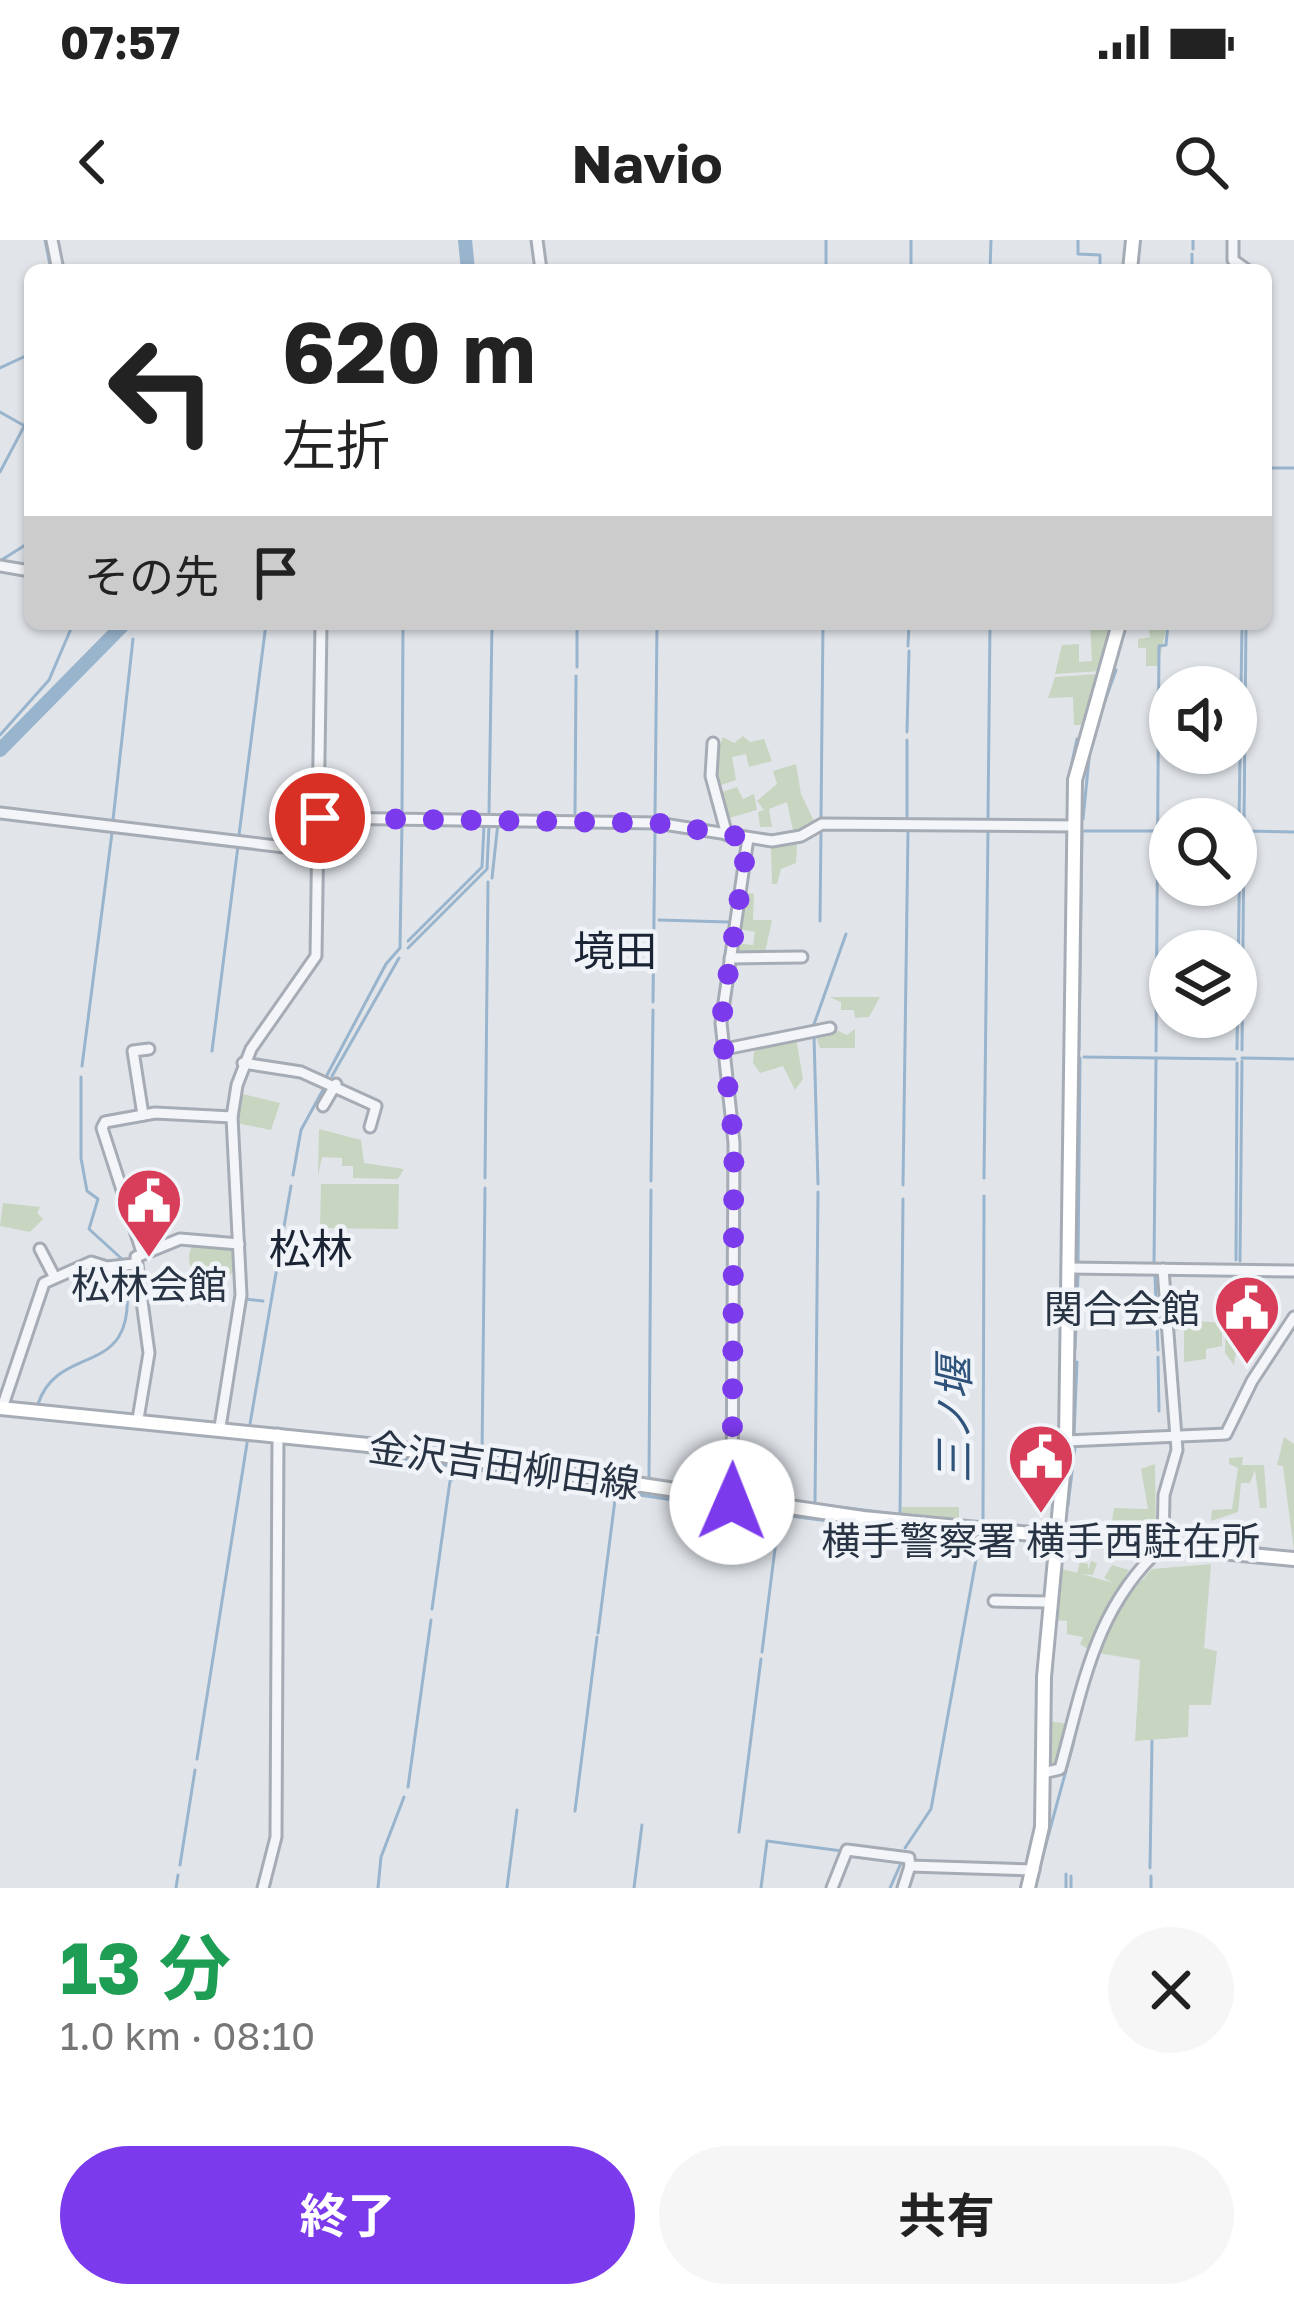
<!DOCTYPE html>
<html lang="ja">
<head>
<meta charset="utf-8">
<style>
  body { margin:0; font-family:"Golos Text","Noto Sans JP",sans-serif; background:#f6f6f6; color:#222; height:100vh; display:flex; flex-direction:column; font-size:45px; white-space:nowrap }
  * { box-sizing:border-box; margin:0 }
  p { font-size:39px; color:#767676 }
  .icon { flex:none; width:66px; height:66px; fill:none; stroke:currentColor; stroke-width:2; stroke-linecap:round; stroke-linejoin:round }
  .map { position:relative; height:1648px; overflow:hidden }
  .details { display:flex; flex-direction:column; background:#fff; flex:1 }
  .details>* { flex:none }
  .hud { position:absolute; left:24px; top:24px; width:1248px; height:366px; border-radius:18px; box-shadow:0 3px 9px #0004; background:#fff; color:#222; overflow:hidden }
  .tools { position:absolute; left:1149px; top:426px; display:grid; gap:24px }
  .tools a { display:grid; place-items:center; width:108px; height:108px; border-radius:50%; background:#fff; box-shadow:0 3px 9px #0004; font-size:60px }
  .pin { position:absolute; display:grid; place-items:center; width:102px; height:102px; color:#fff; margin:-51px; border:6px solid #fff; border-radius:50%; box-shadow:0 3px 12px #0007 }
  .me { position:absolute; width:132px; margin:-66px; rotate:1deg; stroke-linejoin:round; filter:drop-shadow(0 0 9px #0008) }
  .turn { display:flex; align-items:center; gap:42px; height:252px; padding:0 60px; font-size:54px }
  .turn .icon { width:156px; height:156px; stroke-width:2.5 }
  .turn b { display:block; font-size:84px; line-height:102px }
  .then { display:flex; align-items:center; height:114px; padding:0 60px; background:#0003; gap:24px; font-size:45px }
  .round { display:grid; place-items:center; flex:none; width:126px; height:126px; border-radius:63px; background:#f6f6f6 }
  .summary { display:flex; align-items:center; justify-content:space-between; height:204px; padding:0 60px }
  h1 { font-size:72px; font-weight:700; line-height:90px; color:#1e9e55 }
  .primary-button { display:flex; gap:24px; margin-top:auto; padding:24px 60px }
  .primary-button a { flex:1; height:138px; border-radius:72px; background:#7c3aed; color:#fff; font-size:48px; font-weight:700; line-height:138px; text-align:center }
  .primary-button a+a { background:#f6f6f6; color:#222 }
  .status { display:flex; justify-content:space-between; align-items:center; height:84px; padding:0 60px; background:#fff; direction:ltr }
  .status svg { height:33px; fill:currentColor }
  header { display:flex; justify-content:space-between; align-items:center; height:156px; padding:0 60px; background:#fff; font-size:54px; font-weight:700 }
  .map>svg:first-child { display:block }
  .green { fill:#c7d5c1 }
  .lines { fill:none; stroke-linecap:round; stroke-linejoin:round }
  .stream { stroke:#99b4cd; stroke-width:3 }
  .river { stroke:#99b4cd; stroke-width:14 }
  .street-casing { stroke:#a6acb5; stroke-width:15 }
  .secondary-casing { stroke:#a6acb5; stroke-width:18 }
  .street { stroke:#f4f5f8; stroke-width:9 }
  .secondary { stroke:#fff; stroke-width:12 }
  .route { stroke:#7c3aed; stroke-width:21; stroke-dasharray:0 37.8 }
  .labels { text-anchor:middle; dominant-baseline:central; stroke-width:9; stroke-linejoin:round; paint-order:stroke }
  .poi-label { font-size:39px; fill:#283343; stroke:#f0f4f8 }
  .street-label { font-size:39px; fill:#283343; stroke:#f0f4f8 }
  .neighbourhood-label { font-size:42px; fill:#1a2434; stroke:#f0f4f8 }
  .water-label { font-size:42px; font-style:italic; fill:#2f537a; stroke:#f0f4f8 }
</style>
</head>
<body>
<div class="status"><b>07:57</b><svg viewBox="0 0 49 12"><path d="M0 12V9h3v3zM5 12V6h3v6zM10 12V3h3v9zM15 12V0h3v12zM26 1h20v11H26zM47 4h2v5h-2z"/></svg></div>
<header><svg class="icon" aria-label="back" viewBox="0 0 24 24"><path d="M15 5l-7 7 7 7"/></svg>Navio<svg class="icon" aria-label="search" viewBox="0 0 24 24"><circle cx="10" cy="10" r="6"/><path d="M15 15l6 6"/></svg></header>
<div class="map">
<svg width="1294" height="1648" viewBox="0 0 1294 1648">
  <rect width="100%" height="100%" fill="#e1e5ea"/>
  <g class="green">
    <polygon points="1114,384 1101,431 1055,434 1062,405 1079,404 1079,422 1092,421 1090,386"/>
    <polygon points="1148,384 1167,384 1158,426 1146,426 1146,408 1138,408 1138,399 1150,397"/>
    <polygon points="1098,434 1082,485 1074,485 1073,457 1048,458 1055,437"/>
    <polygon points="743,496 750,502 764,499 772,521 749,527 746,514 732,517 736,540 718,546 713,526 723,497 734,503"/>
    <polygon points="796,524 801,554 815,583 794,595 787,562 769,569 772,587 760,587 758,572 764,570 757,561 777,544 773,531"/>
    <polygon points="737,547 743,559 754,554 757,570 729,578 722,552"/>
    <polygon points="797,603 796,623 781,629 777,644 772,644 771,606"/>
    <polygon points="742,652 754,654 753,680 772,680 765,713 735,713 736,703 753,705 755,692 738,689"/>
    <polygon points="829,757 880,757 869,777 855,778 854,770 841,770 841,762"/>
    <polygon points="855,789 855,808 820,808 816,796 836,790 847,795"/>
    <polygon points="796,798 803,839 795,850 783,826 760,833 753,823 754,812 764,803"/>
    <polygon points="239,853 280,863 271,890 236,883"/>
    <polygon points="319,889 361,900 364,923 404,929 398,939 353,938 353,926 342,926 342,918 322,917 318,936"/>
    <polygon points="321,944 399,944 398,989 320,988"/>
    <polygon points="3,963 40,967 37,973 43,979 30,992 0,986"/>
    <circle cx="213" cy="1018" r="24"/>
    <polygon points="1226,1073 1242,1073 1234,1125 1225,1113"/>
    <polygon points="1175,1079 1222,1083 1222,1106 1206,1109 1206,1119 1184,1122 1184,1091 1174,1090"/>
    <polygon points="1284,1197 1294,1204 1294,1311 1283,1226 1277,1225"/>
    <polygon points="1243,1217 1242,1225 1264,1225 1267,1268 1260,1268 1255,1230 1250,1243 1241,1243 1238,1272 1211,1281 1212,1270 1232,1269 1238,1228 1229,1224 1229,1218"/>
    <polygon points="1155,1224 1156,1294 1150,1299 1110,1294 1114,1268 1148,1269 1141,1229"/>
    <polygon points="902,1267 959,1267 959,1280 902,1274"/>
    <polygon points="1091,1321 1097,1323 1093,1335 1082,1334 1113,1343 1104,1338 1112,1325 1129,1330 1102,1375 1091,1411 1080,1404 1083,1397 1067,1394 1067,1381 1053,1380 1059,1328 1077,1333 1080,1322 1088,1324 1088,1330"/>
    <polygon points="1211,1324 1204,1408 1217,1411 1211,1465 1189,1465 1188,1497 1135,1501 1140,1420 1098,1413 1110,1376 1152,1329"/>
    <polygon points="1047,1481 1070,1484 1057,1530 1048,1528"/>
  </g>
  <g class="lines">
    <g class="stream">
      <polyline points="45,0 51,30"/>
      <polyline points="1078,0 1078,14 1100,15 1100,30"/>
      <polyline points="1193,9 1193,0"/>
      <polyline points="826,30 826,0"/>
      <polyline points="911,30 911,0"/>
      <polyline points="990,30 991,0"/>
      <polyline points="1123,30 1124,21"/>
      <polyline points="1192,30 1192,14"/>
      <polyline points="0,128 30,114"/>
      <polyline points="0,172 23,185"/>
      <polyline points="1266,228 1294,228"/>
      <polyline points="0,232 30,175"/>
      <polyline points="0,321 30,302"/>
      <polyline points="120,387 125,391"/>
      <polyline points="908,406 909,384"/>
      <polyline points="577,427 577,384"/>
      <polyline points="1095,489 1116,430"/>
      <polyline points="907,492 909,411"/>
      <polyline points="0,495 49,440 73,384"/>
      <polyline points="1069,536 1077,499"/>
      <polyline points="489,573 492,384"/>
      <polyline points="575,573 576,436"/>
      <polyline points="402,574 403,384"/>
      <polyline points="655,577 657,384"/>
      <polyline points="988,577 990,384"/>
      <polyline points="821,578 823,384"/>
      <polyline points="1083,579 1090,509"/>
      <polyline points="113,580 133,399"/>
      <polyline points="1068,580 1068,547"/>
      <polyline points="907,581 907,500"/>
      <polyline points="1244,582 1246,384"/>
      <polyline points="1239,583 1242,384"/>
      <polyline points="1084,591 1170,591"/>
      <polyline points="1236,591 1239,591"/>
      <polyline points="1245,591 1294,592"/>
      <polyline points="239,595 266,384"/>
      <polyline points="492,638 498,583"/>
      <polyline points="1067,665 1068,594"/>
      <polyline points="659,680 728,682"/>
      <polyline points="820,681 821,591"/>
      <polyline points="731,682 734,659"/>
      <polyline points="408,701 482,627 484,585"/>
      <polyline points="408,708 487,629 489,586"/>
      <polyline points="653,762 655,590"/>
      <polyline points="813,787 846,694"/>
      <polyline points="814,796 818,944"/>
      <polyline points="1237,809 1240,599"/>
      <polyline points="1079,810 1082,593"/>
      <polyline points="1242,810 1244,597"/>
      <polyline points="212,811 238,606"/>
      <polyline points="1156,811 1159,406 1166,405 1168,384"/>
      <polyline points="1084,817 1235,819"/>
      <polyline points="1242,818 1294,819"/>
      <polyline points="82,826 112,593"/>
      <polyline points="327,835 386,724 400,708 402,582"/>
      <polyline points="332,836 399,718"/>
      <polyline points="81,837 81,918 87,951 98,959 89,989 123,1020"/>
      <polyline points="293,935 301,890 324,848"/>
      <polyline points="485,938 488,642"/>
      <polyline points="984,938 988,589"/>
      <polyline points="651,941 653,770"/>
      <polyline points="903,945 908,592"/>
      <polyline points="1236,1020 1237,823"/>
      <polyline points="1078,1021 1080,818"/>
      <polyline points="1240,1021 1242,821"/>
      <polyline points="1154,1024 1156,818"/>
      <polyline points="1155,1036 1158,1110"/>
      <polyline points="245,1059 263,1061"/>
      <polyline points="1075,1109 1078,1036"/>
      <polyline points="1158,1117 1159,1171"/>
      <path d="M38,1164c22,-66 105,-19 87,-133"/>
      <polyline points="250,1184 291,946"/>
      <polyline points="1074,1195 1077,1122"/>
      <polyline points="441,1209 564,1227"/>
      <polyline points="482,1215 485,948"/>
      <polyline points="391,1217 530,1238"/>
      <polyline points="537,1240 694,1263"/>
      <polyline points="649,1240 651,950"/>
      <polyline points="777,1259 895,1274"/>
      <polyline points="701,1264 858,1285"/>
      <polyline points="815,1264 818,952"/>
      <polyline points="1068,1265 1075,1207"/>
      <polyline points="900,1275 903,959"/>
      <polyline points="983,1283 984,956"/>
      <polyline points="865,1286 945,1294"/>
      <polyline points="432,1369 450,1241 473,1230"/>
      <polyline points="598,1393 616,1252"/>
      <polyline points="762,1412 779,1277"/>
      <polyline points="197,1519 248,1197"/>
      <polyline points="408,1547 431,1380"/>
      <polyline points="575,1571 597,1397"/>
      <polyline points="739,1592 761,1419"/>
      <polyline points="905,1608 931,1569 981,1292"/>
      <polyline points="180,1625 195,1530"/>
      <polyline points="1040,1626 1074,1501"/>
      <polyline points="1150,1628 1152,1501"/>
      <polyline points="176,1648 178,1635"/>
      <polyline points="378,1648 381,1617 404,1557"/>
      <polyline points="507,1648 517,1570"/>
      <polyline points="634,1648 642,1585"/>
      <polyline points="761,1648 767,1601 842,1611"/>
      <polyline points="890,1648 901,1623"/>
      <polyline points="1035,1648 1039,1634"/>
      <polyline points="1066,1648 1066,1634"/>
      <polyline points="1071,1648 1071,1636"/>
      <polyline points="1151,1648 1151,1636"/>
    </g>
    <g class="river">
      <polyline points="465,0 468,30"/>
      <polyline points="0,510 124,384"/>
    </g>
    <g class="street-casing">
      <g id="street">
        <polyline points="52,0 58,30"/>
        <polyline points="537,0 541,30"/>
        <polyline points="1233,0 1233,20 1247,30"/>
        <polyline points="0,326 30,331"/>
        <polyline points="713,503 711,536 727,595"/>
        <polyline points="0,573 318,611"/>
        <polyline points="320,578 657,583 772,601 801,596 822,584 1075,586"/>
        <polyline points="730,718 802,717"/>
        <polyline points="725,809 830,788"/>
        <polyline points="243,823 301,832 376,866 370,887"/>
        <polyline points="323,866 336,844"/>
        <polyline points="143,875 133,811 149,809"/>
        <polyline points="40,1009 54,1036"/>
        <polyline points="142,1012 102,888 105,882 155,873 232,877"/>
        <polyline points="1069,1028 1294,1031"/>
        <polyline points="2,1168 44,1043 91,1022 107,1027 134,1024"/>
        <polyline points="138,1179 149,1113 136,1017 180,999 239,1004"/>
        <polyline points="220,1187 241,1055 232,877 237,845 251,809 316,716 321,384"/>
        <polyline points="1066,1201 1226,1194 1252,1141 1294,1077"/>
        <polyline points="732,1262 734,903 721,783 748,598"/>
        <polyline points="994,1361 1050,1362"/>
        <path d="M1043,1533l17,-4c24,-86 35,-162 103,-223l1,-51 13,-45 -14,-181"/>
        <polyline points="263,1648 276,1597 278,1194"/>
        <polyline points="832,1648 847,1610 909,1618 910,1626 1034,1630"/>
        <polyline points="903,1648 910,1626"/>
      </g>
    </g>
    <g class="secondary-casing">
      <g id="secondary">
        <polyline points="1130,30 1133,0"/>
        <polyline points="0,1168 388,1207 863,1278 1294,1319"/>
        <polyline points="1028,1648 1042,1587 1044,1437 1066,1201 1075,540 1119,384"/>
      </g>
    </g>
    <use href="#street" class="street"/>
    <use href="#secondary" class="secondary"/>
  </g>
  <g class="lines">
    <polyline class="route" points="320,578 657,583 748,598 721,783 734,903 732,1262"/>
  </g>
  <defs>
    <g id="civic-pin" transform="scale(3.45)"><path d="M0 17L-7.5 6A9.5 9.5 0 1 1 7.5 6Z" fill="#d83d5a" stroke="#f0f4f8"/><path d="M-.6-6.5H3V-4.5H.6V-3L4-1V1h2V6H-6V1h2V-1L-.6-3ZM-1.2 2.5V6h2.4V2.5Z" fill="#fff"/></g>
  </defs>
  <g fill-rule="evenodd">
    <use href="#civic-pin" x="149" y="961"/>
    <use href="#civic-pin" x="1247" y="1068"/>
    <use href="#civic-pin" x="1041" y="1217"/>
  </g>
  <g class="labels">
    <g class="poi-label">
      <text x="149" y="1044">松林会館</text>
      <text x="1200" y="1068" text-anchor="end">関合会館</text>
      <text x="1041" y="1300">横手警察署 横手西駐在所</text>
    </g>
    <g class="street-label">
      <text transform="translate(504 1225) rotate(8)">金沢吉田柳田線</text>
    </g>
    <g class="neighbourhood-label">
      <text x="615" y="710">境田</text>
      <text x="311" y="1008">松林</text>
    </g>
    <g class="water-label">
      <text transform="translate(953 1180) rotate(-90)">三ノ堰</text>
    </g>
  </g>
</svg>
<div class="tools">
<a><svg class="icon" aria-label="sound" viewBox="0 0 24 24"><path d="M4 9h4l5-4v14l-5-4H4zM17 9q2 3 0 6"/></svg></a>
<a><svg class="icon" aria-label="search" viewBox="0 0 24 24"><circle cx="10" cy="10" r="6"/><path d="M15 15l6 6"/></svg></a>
<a><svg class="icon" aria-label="layers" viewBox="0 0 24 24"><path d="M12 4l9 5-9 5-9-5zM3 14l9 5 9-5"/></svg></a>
</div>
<div class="pin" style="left:320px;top:578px;background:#d93025"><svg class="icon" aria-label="arrive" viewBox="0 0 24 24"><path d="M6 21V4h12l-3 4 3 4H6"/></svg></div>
<svg class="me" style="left:732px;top:1262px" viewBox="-20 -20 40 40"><circle r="19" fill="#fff"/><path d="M0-13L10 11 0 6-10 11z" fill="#7c3aed"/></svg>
<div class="hud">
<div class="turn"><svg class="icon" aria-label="left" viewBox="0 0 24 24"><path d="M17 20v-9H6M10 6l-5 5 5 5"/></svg><div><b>620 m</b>左折</div></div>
<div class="then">その先<svg class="icon" aria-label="arrive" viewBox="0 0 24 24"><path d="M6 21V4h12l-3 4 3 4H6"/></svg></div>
</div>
</div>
<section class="details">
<div class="summary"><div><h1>13 分</h1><p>1.0 km · 08:10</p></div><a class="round"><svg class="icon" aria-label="close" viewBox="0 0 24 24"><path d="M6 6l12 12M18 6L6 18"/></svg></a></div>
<div class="primary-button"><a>終了</a><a>共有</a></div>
</section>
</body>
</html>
